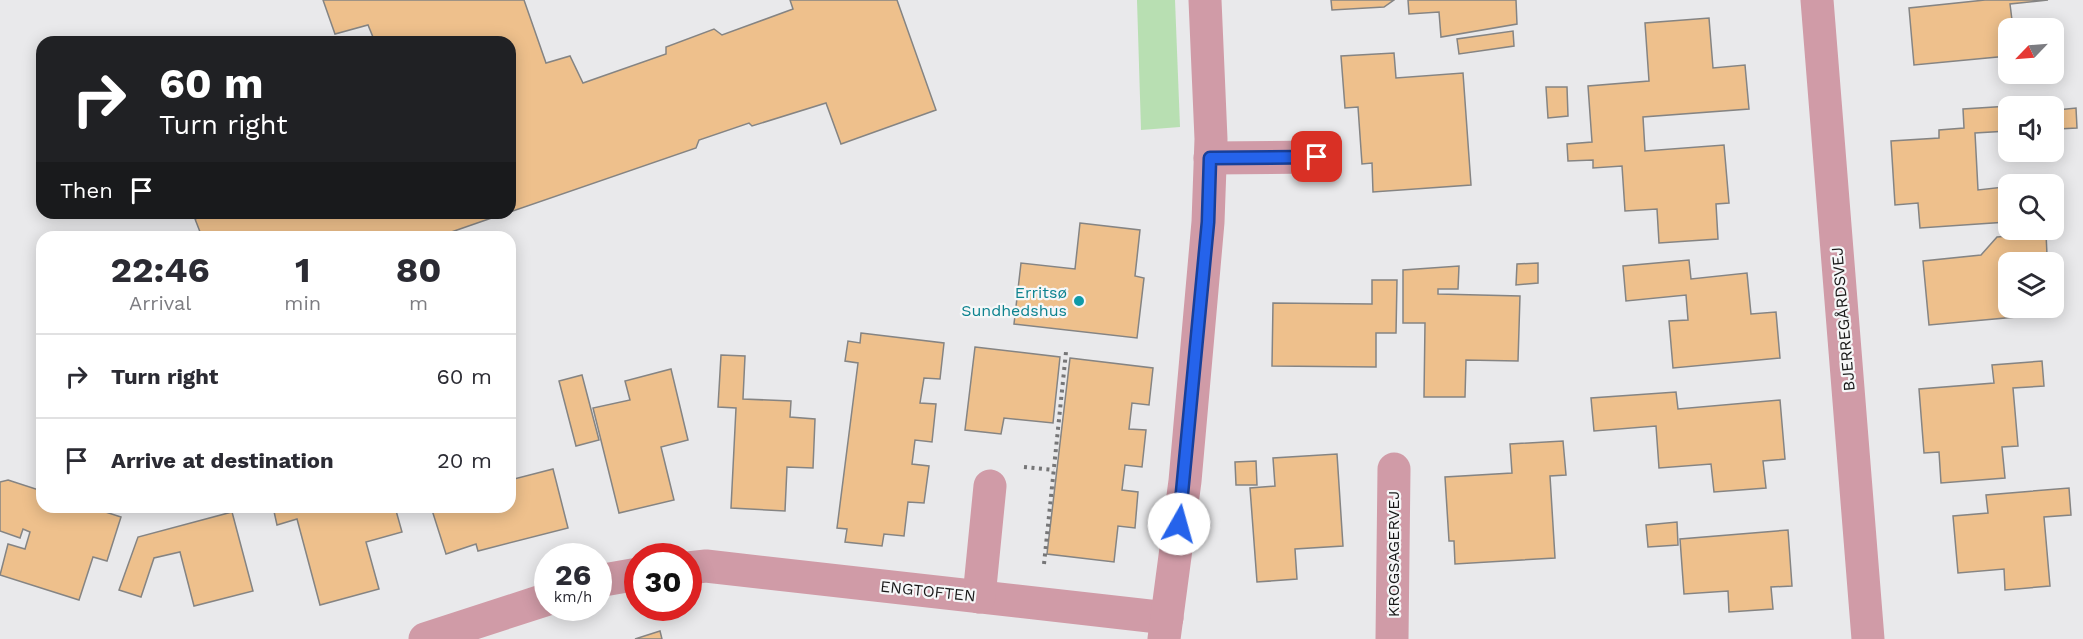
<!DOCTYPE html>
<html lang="en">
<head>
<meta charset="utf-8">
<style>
  body { margin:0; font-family:"Work Sans",sans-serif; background:#f7f7f7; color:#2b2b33; height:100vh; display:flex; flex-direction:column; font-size:22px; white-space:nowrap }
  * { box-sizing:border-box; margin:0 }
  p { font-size:20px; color:#7c7c81 }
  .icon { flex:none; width:33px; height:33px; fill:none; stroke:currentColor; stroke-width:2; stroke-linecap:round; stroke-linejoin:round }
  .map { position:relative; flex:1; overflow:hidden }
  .side { position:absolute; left:36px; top:231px; width:480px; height:282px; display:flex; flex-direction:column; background:#fff; border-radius:18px; box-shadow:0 3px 15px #0003 }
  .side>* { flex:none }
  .top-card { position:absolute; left:36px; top:36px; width:480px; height:183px; border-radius:18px; box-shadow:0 3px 15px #0003; background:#202124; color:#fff; overflow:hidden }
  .needle { width:39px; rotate:245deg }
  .buttons { position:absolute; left:1998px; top:18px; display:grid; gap:12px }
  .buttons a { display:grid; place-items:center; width:66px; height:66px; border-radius:12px; background:#fff; box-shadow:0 3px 15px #0003; font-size:30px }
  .speed { position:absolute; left:534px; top:543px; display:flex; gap:12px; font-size:30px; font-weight:700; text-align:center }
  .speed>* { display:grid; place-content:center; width:78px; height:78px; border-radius:50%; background:#fff; box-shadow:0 3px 15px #0003; line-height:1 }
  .speed small { font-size:15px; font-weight:400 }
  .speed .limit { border:9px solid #d22; background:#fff; color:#111 }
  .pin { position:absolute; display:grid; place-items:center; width:51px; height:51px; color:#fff; margin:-26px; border-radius:12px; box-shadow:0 3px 9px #0006 }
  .me { position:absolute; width:66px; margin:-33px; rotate:7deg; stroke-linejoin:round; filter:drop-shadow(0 0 4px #0008) }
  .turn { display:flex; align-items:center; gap:21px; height:126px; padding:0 24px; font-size:27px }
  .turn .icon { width:78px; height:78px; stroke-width:2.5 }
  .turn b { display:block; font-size:42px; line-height:51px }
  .then { display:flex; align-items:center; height:57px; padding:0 24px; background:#0003; gap:12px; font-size:22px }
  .eta { display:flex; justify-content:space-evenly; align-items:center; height:102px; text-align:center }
  .eta b { font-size:36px; font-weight:700; line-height:42px }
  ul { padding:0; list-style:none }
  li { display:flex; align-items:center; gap:18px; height:84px; padding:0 24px; border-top:2px solid #e1e1e2 }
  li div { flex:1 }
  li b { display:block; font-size:22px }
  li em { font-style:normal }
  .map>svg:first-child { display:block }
  .green { fill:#b8dfb2 }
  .building { fill:#eec08c; stroke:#858483; stroke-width:1.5 }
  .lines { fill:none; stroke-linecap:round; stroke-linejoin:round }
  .path { stroke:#767677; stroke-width:4; stroke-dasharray:3 4.5; stroke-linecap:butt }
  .minor { stroke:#d09ba7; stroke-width:33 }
  .route-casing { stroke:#184099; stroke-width:15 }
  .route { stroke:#2563eb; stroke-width:10 }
  .culture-dot { fill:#0f9aa8; stroke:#f6f7f8; stroke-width:2 }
  .labels { text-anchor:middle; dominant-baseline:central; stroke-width:4.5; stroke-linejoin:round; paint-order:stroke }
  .culture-label { font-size:16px; fill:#0d838f; stroke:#f6f7f8; text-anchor:end }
  .street-label { font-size:16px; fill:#181818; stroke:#f6f7f8 }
</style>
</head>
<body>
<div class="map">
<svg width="2083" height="639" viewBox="0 0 2083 639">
  <rect width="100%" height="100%" fill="#e9e9eb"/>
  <polygon class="green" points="1137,0 1175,0 1180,127 1141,130"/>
  <g class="building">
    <polygon points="323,0 524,0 546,63 570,56 583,83 666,54 666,47 714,29 722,35 793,9 790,0 897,0 936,110 841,144 826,103 752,126 749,123 699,140 696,148 510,212 510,42 375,42 368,25 335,34"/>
    <polygon points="1331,0 1394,0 1384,7 1332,10"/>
    <polygon points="1408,0 1516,0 1517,24 1441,37 1439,12 1409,14"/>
    <polygon points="1985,0 2048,0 2010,4 2013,28 2008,28 2008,56 1914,65 1909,8"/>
    <polygon points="1709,18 1713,68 1745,65 1749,109 1643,117 1645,151 1724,145 1729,203 1716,204 1718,239 1659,243 1657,209 1625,211 1622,166 1593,168 1593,160 1568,161 1567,144 1592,142 1588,86 1649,81 1645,23"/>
    <polygon points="1513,31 1514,46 1459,54 1457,39"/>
    <polygon points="1394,53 1396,78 1463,73 1471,185 1373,192 1372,163 1362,164 1358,107 1345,108 1341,56"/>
    <polygon points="1546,87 1567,87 1568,116 1548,118"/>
    <polygon points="2044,104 2044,106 2008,106 2008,131 1975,133 1978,190 2004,187 2007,222 1920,228 1918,203 1895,205 1891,141 1939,138 1939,130 1964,128 1963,109"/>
    <polygon points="2076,108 2077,128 2058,129 2057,110"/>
    <polygon points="212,213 506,213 437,237 202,237 195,219"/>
    <polygon points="1080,223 1140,230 1135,276 1144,278 1137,338 1014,324 1021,263 1075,269"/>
    <polygon points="2046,233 2047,255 2010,258 2008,308 2015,308 2016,317 1929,325 1923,261 1981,255 1997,237"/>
    <polygon points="1689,260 1691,279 1747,273 1751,314 1776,312 1780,358 1673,368 1669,321 1688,320 1686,295 1626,301 1623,266"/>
    <polygon points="1538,263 1538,283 1516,285 1517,264"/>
    <polygon points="1459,266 1458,289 1438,289 1438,294 1520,296 1518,361 1466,360 1465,397 1424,397 1425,323 1403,323 1403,270"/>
    <polygon points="1372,280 1397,280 1396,333 1376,333 1376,367 1272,366 1273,303 1372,304"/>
    <polygon points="861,333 944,343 940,379 924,378 920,403 936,404 932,442 915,440 912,464 929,466 924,503 908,502 904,536 884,534 882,546 845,542 847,529 837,528 858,363 845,361 848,341 860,343"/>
    <polygon points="975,347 1060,357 1053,423 1004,418 1001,434 965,430"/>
    <polygon points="721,355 745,356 743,399 791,401 790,417 815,419 813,468 787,467 785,511 731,508 736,408 718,407"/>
    <polygon points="1070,358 1153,368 1149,405 1132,403 1129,429 1146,430 1142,467 1125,465 1122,490 1138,492 1135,528 1118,526 1114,562 1047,554"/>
    <polygon points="2042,361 2044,386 2013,388 2018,446 2002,447 2005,478 1941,483 1939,452 1924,453 1919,389 1994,383 1992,365"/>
    <polygon points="671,369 688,440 661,447 674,500 619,513 593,408 630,400 625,381"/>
    <polygon points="582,375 599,440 576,446 559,381"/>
    <polygon points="1676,392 1678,409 1780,400 1785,459 1763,461 1766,488 1714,492 1711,464 1659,468 1656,426 1594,431 1591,398"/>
    <polygon points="1563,441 1566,475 1550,476 1555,558 1455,564 1454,541 1449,541 1445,477 1512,473 1510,444"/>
    <polygon points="1337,454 1343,546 1295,549 1297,579 1257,582 1250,488 1275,486 1273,458"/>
    <polygon points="1256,461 1257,485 1236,485 1235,462"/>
    <polygon points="553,469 568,528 478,551 476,544 446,554 431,507 510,507 510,480"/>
    <polygon points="8,480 42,491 42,507 90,507 121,517 107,561 93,557 79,600 0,575 8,544 25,549 30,532 23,529 20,538 0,531 0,482"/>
    <polygon points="2069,488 2071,515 2044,517 2050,586 2005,590 2004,569 1958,573 1953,516 1988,513 1986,495"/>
    <polygon points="273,507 395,507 402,532 366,542 379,589 320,605 297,519 277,525"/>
    <polygon points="232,512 253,591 194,606 180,552 154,558 141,597 119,590 138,537"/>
    <polygon points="1677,522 1678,545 1648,547 1646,525"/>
    <polygon points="1788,530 1792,586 1771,587 1773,609 1729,612 1728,591 1684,594 1680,539"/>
    <polygon points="660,631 662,639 635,639"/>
  </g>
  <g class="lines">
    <g class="path">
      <polyline points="1024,467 1054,470"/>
      <polyline points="1044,564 1066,352"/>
    </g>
    <g class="minor">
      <polyline points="1817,0 1868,639"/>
      <polyline points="1210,158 1317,157"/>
      <polyline points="688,568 706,566 1167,618"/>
      <polyline points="598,581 638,574"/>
      <polyline points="979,597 990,486"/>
      <polyline points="425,639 548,599"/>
      <polyline points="1164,639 1185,481 1208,222 1211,139 1205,0"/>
      <polyline points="1392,639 1394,469"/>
    </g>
  </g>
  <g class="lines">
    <g class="route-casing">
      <polyline id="route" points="1179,524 1208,222 1210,158 1317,157"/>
    </g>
    <use href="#route" class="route"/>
  </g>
  <circle class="culture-dot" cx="1079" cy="301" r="6"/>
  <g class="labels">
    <g class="culture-label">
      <text x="1067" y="292">Erritsø<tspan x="1067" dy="18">Sundhedshus</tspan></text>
    </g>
    <g class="street-label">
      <text transform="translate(1843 319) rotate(-95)">BJERREGÅRDSVEJ</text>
      <text transform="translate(1393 554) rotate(-90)">KROGSAGERVEJ</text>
      <text transform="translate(928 591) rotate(6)">ENGTOFTEN</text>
    </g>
  </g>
</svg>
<div class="buttons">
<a><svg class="needle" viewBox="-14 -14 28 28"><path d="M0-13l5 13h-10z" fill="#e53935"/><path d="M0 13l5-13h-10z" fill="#7c7c81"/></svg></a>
<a><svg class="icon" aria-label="sound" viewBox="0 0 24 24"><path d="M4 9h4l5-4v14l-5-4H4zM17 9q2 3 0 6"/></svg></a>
<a><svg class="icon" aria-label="search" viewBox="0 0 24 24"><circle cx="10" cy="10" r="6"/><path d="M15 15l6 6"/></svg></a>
<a><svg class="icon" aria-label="layers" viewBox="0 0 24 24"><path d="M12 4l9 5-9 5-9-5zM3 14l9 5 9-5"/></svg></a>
</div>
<div class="speed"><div>26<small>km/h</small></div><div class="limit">30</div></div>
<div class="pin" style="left:1317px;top:157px;background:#d93025"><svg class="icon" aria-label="arrive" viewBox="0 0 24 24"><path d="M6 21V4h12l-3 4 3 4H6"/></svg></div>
<svg class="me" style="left:1179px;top:524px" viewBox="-20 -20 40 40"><circle r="19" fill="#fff"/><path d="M0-13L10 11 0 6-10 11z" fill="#2563eb"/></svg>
<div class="top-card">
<div class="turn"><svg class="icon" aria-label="right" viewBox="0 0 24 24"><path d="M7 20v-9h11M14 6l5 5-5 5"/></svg><div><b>60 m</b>Turn right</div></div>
<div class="then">Then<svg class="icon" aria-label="arrive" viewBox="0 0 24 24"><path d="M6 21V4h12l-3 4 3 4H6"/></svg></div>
</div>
<section class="side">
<div class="eta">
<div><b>22:46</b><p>Arrival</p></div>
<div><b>1</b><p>min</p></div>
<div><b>80</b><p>m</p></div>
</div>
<ul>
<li><svg class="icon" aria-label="right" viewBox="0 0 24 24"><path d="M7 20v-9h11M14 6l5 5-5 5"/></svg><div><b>Turn right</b></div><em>60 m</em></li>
<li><svg class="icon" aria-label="arrive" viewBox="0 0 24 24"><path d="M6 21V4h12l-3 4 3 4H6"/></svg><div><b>Arrive at destination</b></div><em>20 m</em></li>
</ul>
</section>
</div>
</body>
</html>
